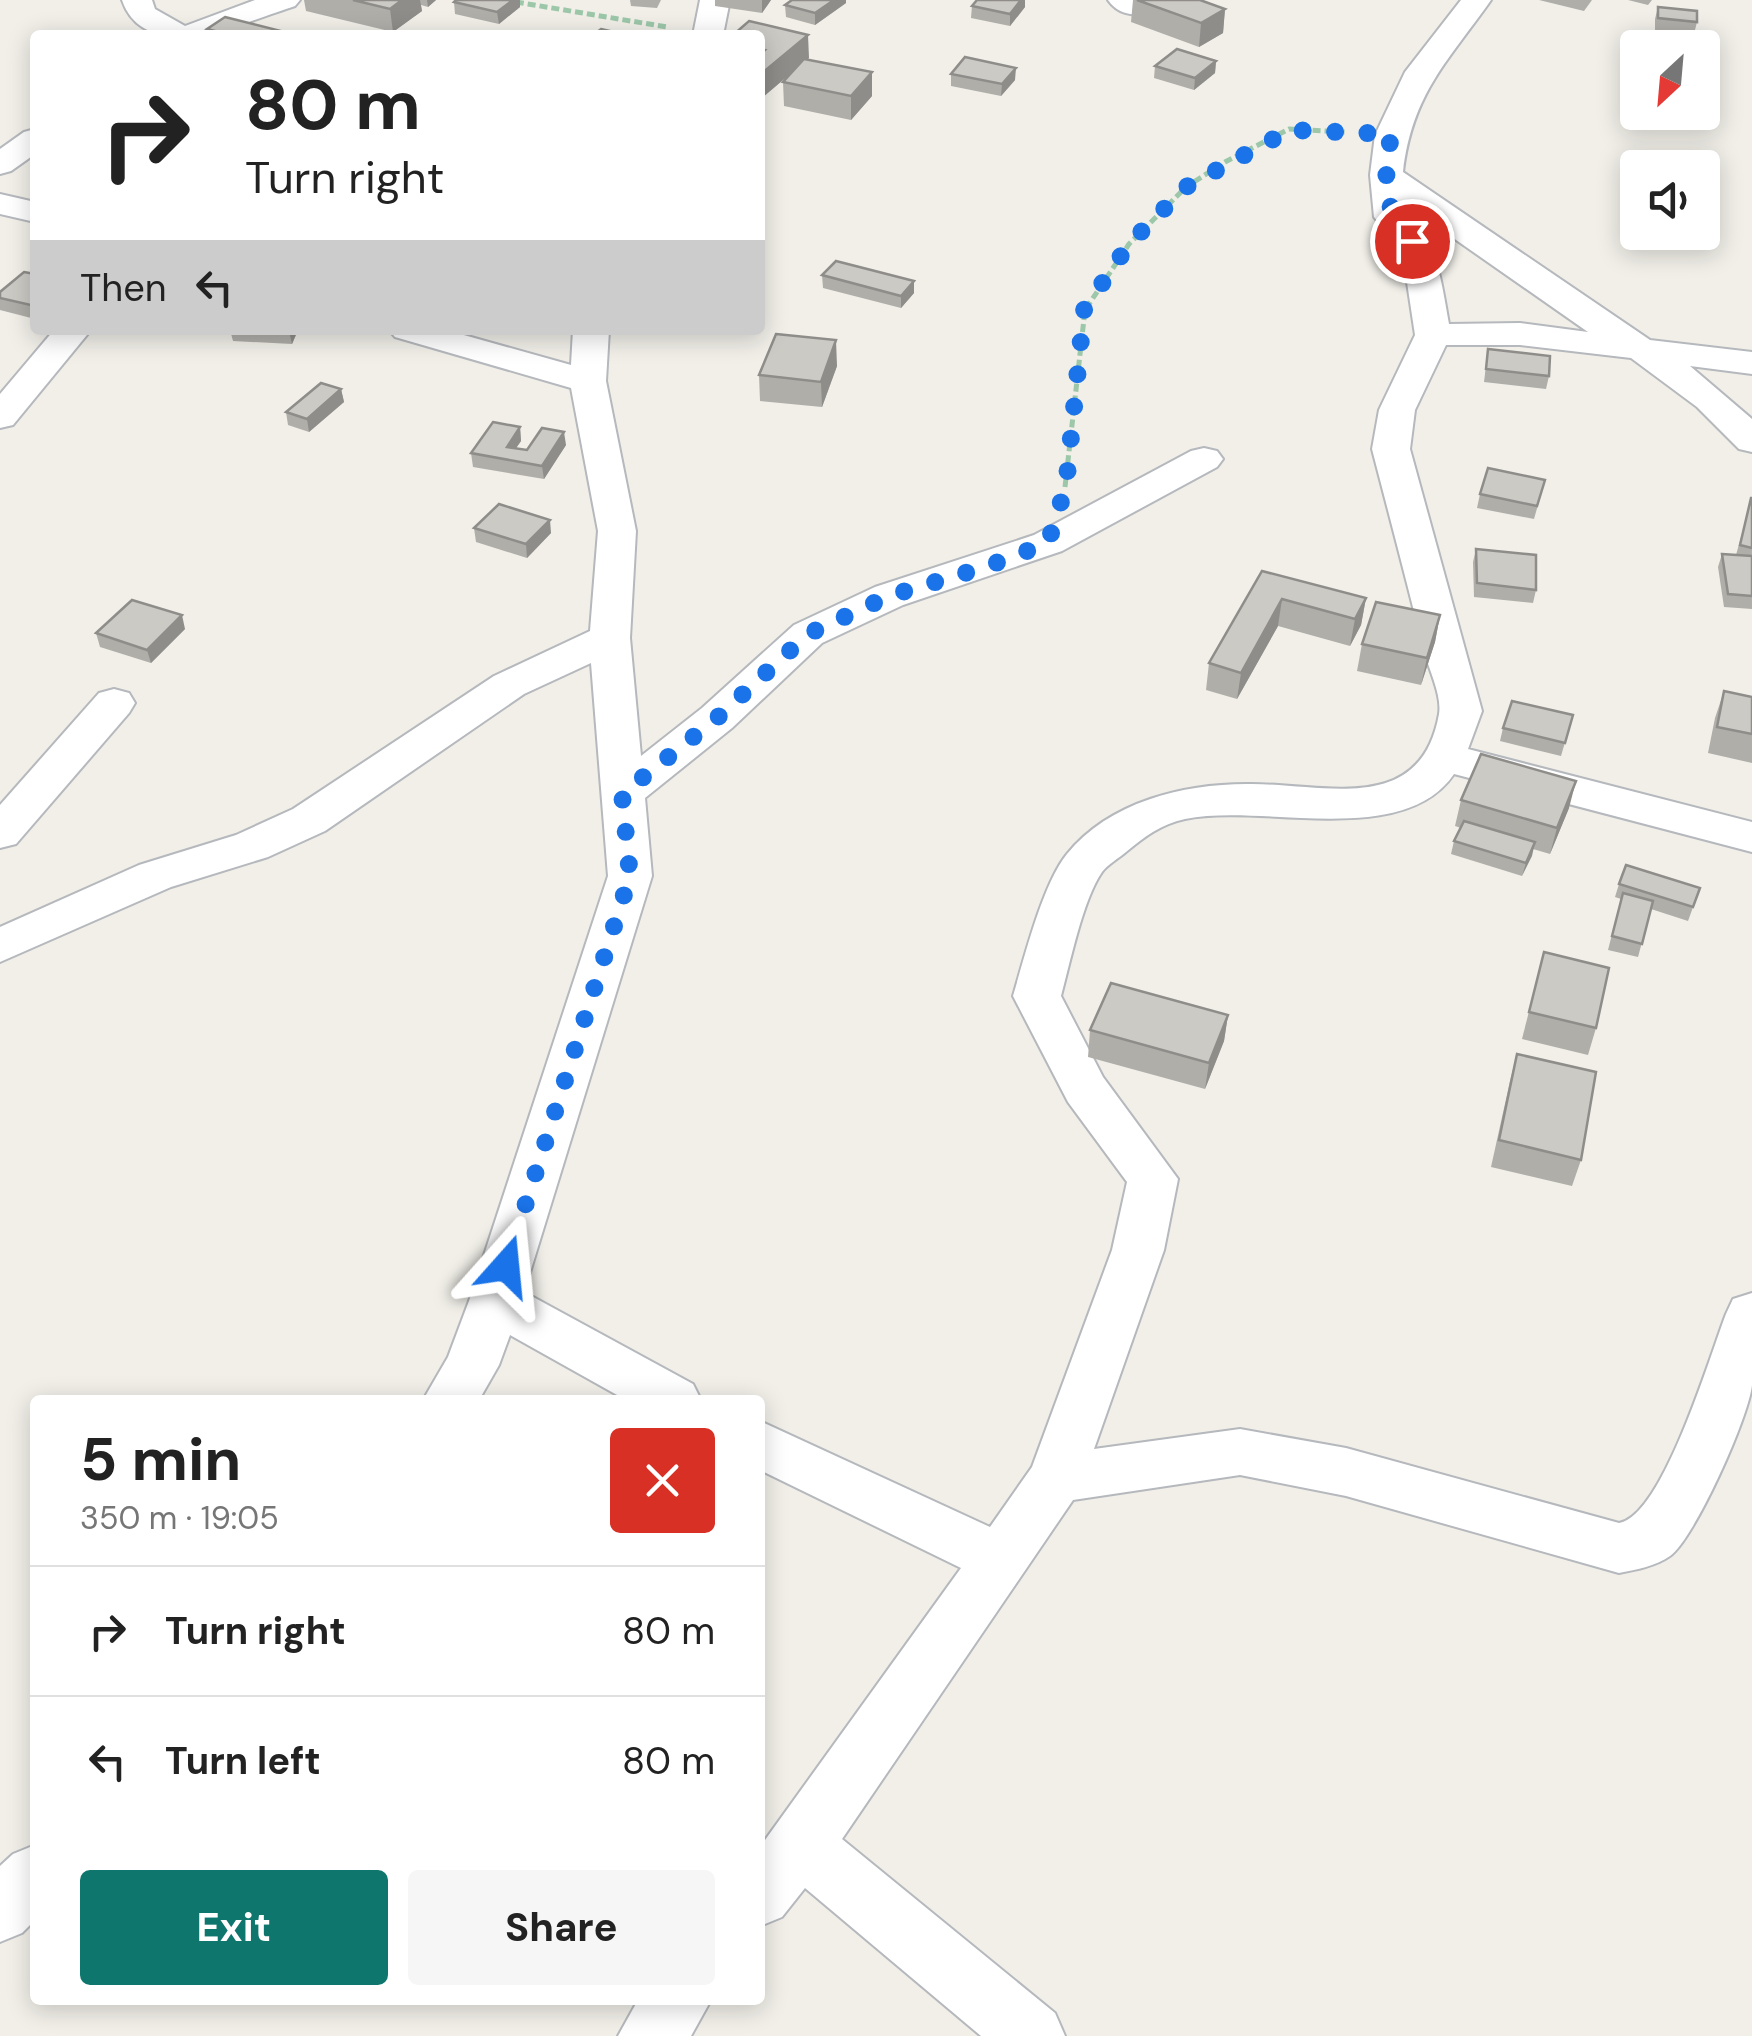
<!DOCTYPE html>
<html lang="en">
<head>
<meta charset="utf-8">
<style>
  body { margin:0; font-family:"DM Sans",sans-serif; background:#f6f6f6; color:#222; height:100vh; display:flex; flex-direction:column; font-size:38px; white-space:nowrap }
  * { box-sizing:border-box; margin:0 }
  p { font-size:32px; color:#767676 }
  .icon { flex:none; width:55px; height:55px; fill:none; stroke:currentColor; stroke-width:2; stroke-linecap:round; stroke-linejoin:round }
  .map { position:relative; flex:1; overflow:hidden }
  .drawer { position:absolute; left:30px; top:1395px; width:735px; height:610px; display:flex; flex-direction:column; background:#fff; border-radius:10px; box-shadow:0 5px 25px #0003 }
  .drawer>* { flex:none }
  .hud { position:absolute; left:30px; top:30px; width:735px; height:305px; border-radius:10px; box-shadow:0 5px 25px #0003; background:#fff; color:#222; overflow:hidden }
  .needle { width:65px; rotate:206deg }
  .fabs { position:absolute; left:1620px; top:30px; display:grid; gap:20px }
  .fabs a { display:grid; place-items:center; width:100px; height:100px; border-radius:10px; background:#fff; box-shadow:0 5px 25px #0003; font-size:50px }
  .pin { position:absolute; display:grid; place-items:center; width:85px; height:85px; color:#fff; margin:-42px; border:5px solid #fff; border-radius:50%; box-shadow:0 2px 10px #0007 }
  .me { position:absolute; width:110px; margin:-55px; rotate:18deg; stroke-linejoin:round; filter:drop-shadow(0 0 8px #0008) }
  .turn { display:flex; align-items:center; gap:35px; height:210px; padding:0 50px; font-size:45px }
  .turn .icon { width:130px; height:130px; stroke-width:2.5 }
  .turn b { display:block; font-size:70px; line-height:85px }
  .then { display:flex; align-items:center; height:95px; padding:0 50px; background:#0003; gap:20px; font-size:38px }
  .round { display:grid; place-items:center; flex:none; width:105px; height:105px; border-radius:10px; background:#f6f6f6 }
  .summary { display:flex; align-items:center; justify-content:space-between; height:170px; padding:0 50px }
  h1 { font-size:60px; font-weight:700; line-height:75px }
  .primary-button { display:flex; gap:20px; margin-top:auto; padding:20px 50px }
  .primary-button a { flex:1; height:115px; border-radius:10px; background:#0f766e; color:#fff; font-size:40px; font-weight:700; line-height:115px; text-align:center }
  .primary-button a+a { background:#f6f6f6; color:#222 }
  ul { padding:0; list-style:none }
  li { display:flex; align-items:center; gap:30px; height:130px; padding:0 50px; border-top:2px solid #e0e0e0 }
  li div { flex:1 }
  li b { display:block; font-size:38px }
  li em { font-style:normal }
  .map>svg:first-child { display:block }
  .lines { fill:none; stroke-linecap:round; stroke-linejoin:round }
  .minor-casing { stroke:#b5b8bc; stroke-width:4 }
  .path { stroke:#9cc7a9; stroke-width:5; stroke-dasharray:8 4; stroke-linecap:butt }
  .minor { fill:#fff; fill-rule:evenodd }
  .wall { fill:#afaea9 }
  .shaded-wall { fill:#8f8d8a }
  .building { fill:#cccac5; stroke:#8f8d8a; stroke-width:2.5 }
  .route { stroke:#1a73e8; stroke-width:18; stroke-dasharray:0 32.4 }
</style>
</head>
<body>
<div class="map">
<svg width="1752" height="2036" viewBox="0 0 1752 2036">
  <rect width="100%" height="100%" fill="#f1efe8"/>
  <g class="lines">
    <g class="minor-casing">
      <g id="minor">
        <path d="M122,0h30l3,9 30,17 70,-26h45l-5,6c-47,15 -149,63 -173,-6z"/>
        <polygon points="700,0 730,0 723,35 693,35"/>
        <path d="M1108,0h37l6,7 -5,6c-14,4 -29,0 -38,-13z"/>
        <path d="M1461,0h30c-43,61 -79,94 -88,172l247,168 102,12v22l-62,-8 62,53v33l-13,-3 -42,-42 -66,-49 -111,-13h-74l-31,65 -5,39 72,262 -14,38 284,73v30l-298,-78c-51,75 -190,29 -269,45 -24,5 -41,18 -59,33 -7,6 -19,13 -24,20 -19,27 -32,91 -41,124l42,81 75,102 -14,71 -70,199 146,-20 106,19 273,75c44,-7 91,-168 107,-209l7,-15 19,-6c0,30 0,61 0,92 -3,31 -57,153 -82,171 -14,10 -35,14 -51,17l-273,-77 -106,-21 -167,25 -231,339 213,174 10,23h-84l-176,-148 -23,29 -22,9v-79l201,-279 -201,-98v-49l230,106 42,-60 80,-217 15,-68 -59,-80 -55,-106c11,-37 30,-113 54,-142 43,-53 119,-71 185,-70 73,0 169,32 187,-70 3,-17 -9,-43 -14,-59 -17,-69 -35,-137 -53,-206l7,-39 36,-75 -10,-66 -10,-26 -21,-26 -4,-42 5,-40 30,-63zM1406,205l182,127 -68,-9 -71,1c-5,-27 -8,-53 -19,-78 -7,-16 -22,-24 -24,-41z"/>
        <polygon points="35,129 35,154 11,171 0,174 0,149 24,132"/>
        <polygon points="0,194 35,202 35,222 0,214"/>
        <polygon points="54,330 91,330 13,425 0,428 0,394"/>
        <polygon points="389,330 446,330 571,365 573,330 609,330 606,381 636,531 630,638 641,756 702,708 794,625 875,587 1034,535 1191,451 1204,448 1217,451 1223,459 1217,467 1062,551 903,605 822,643 732,728 645,798 652,876 524,1292 693,1384 701,1400 626,1400 510,1335 499,1365 479,1400 423,1400 448,1357 469,1301 608,876 591,663 524,694 325,831 268,857 171,887 0,962 0,927 139,865 236,835 293,809 494,676 590,631 598,531 571,388 395,337"/>
        <polygon points="114,689 129,693 135,703 129,713 16,844 0,848 0,805 99,693"/>
        <polygon points="35,1845 35,1920 22,1933 0,1942 0,1866 13,1854"/>
        <polygon points="638,2000 711,2000 691,2036 618,2036"/>
      </g>
    </g>
    <g class="path">
      <polyline points="504,0 667,27"/>
      <polyline points="1065,487 1085,310 1129,244 1186,187 1225,162 1289,129 1345,132"/>
    </g>
    <use href="#minor" class="minor"/>
  </g>
  <g class="wall">
    <polygon points="304,0 436,0 428,7 421,5 422,11 393,32 306,11"/>
    <polygon points="630,0 661,0 657,8 631,6"/>
    <polygon points="715,0 771,0 762,13 715,6"/>
    <polygon points="792,0 846,0 846,3 815,25 786,17 785,5"/>
    <polygon points="977,0 1025,0 1025,7 1010,26 971,18 972,6"/>
    <polygon points="1133,0 1200,0 1225,9 1223,33 1199,47 1131,22"/>
    <polygon points="1539,0 1592,0 1584,11"/>
    <polygon points="1628,0 1652,0 1648,5"/>
    <polygon points="454,2 520,7 499,24 455,14"/>
    <polygon points="1658,7 1697,22 1694,34 1655,30 1655,19"/>
    <polygon points="207,29 282,35 208,35"/>
    <polygon points="760,35 809,58 807,59 872,72 872,96 851,120 784,106 783,82 790,74 763,97 760,96"/>
    <polygon points="1216,61 1215,73 1194,90 1154,78 1155,66"/>
    <polygon points="951,74 1015,80 1001,96 951,86"/>
    <polygon points="35,274 35,319 0,310 0,292"/>
    <polygon points="822,275 914,281 914,293 901,308 823,288"/>
    <polygon points="230,330 298,330 292,344 233,341"/>
    <polygon points="1488,349 1549,376 1546,389 1484,382"/>
    <polygon points="837,366 822,407 760,401 759,375"/>
    <polygon points="341,389 344,402 309,432 288,425 286,412"/>
    <polygon points="520,427 521,441 516,448 527,450 566,445 544,479 473,467 471,453"/>
    <polygon points="1545,480 1534,519 1477,508 1480,494"/>
    <polygon points="1752,498 1752,609 1724,607 1718,567 1722,554 1736,555"/>
    <polygon points="474,528 551,533 527,558 476,542"/>
    <polygon points="1476,549 1536,590 1533,603 1474,597 1473,562"/>
    <polygon points="1262,571 1366,598 1361,625 1350,646 1278,626 1237,699 1206,690 1209,663"/>
    <polygon points="1440,615 1435,642 1421,685 1357,671 1362,644"/>
    <polygon points="185,629 151,663 100,647 96,633"/>
    <polygon points="1724,691 1752,697 1752,763 1708,753 1715,718"/>
    <polygon points="1573,715 1561,756 1500,741 1503,728"/>
    <polygon points="1461,800 1569,808 1550,854 1533,849 1522,876 1451,854 1454,841 1461,828 1455,826"/>
    <polygon points="1619,884 1700,888 1688,921 1651,909 1638,957 1608,950 1621,899 1615,897"/>
    <polygon points="1544,952 1596,1028 1588,1055 1522,1039"/>
    <polygon points="1228,1015 1224,1041 1205,1089 1088,1057 1090,1030"/>
    <polygon points="1517,1054 1581,1160 1572,1186 1491,1167 1510,1081"/>
  </g>
  <g class="shaded-wall">
    <polygon points="402,0 420,0 422,11 393,32 390,9"/>
    <polygon points="427,0 436,0 428,7"/>
    <polygon points="513,0 520,0 520,7 499,24 497,12"/>
    <polygon points="762,0 771,0 762,13"/>
    <polygon points="834,0 846,0 846,3 815,25 815,13"/>
    <polygon points="1021,0 1025,0 1025,7 1010,26 1010,14"/>
    <polygon points="1225,9 1223,33 1199,47 1201,23"/>
    <polygon points="808,35 809,58 763,97 762,73"/>
    <polygon points="1216,61 1215,73 1194,90 1195,78"/>
    <polygon points="1016,68 1015,80 1001,96 1002,84"/>
    <polygon points="872,72 872,96 851,120 851,96"/>
    <polygon points="914,281 914,293 901,308 901,296"/>
    <polygon points="290,330 298,330 292,344 289,331"/>
    <polygon points="836,340 837,366 822,407 821,382"/>
    <polygon points="341,389 344,402 309,432 307,419"/>
    <polygon points="520,427 521,441 508,460 507,447"/>
    <polygon points="564,432 566,445 544,479 542,466"/>
    <polygon points="550,520 551,533 527,558 526,544"/>
    <polygon points="1366,598 1361,625 1350,646 1355,619"/>
    <polygon points="1282,599 1278,626 1237,699 1241,673"/>
    <polygon points="182,615 185,629 151,663 147,650"/>
    <polygon points="1440,615 1435,642 1421,685 1427,658"/>
    <polygon points="1576,781 1569,808 1550,854 1557,828"/>
    <polygon points="1535,842 1532,856 1522,876 1526,863"/>
    <polygon points="1228,1015 1224,1041 1205,1089 1209,1063"/>
  </g>
  <g class="building">
    <polygon points="353,0 402,0 390,9"/>
    <polygon points="456,0 513,0 497,12 454,2"/>
    <polygon points="792,0 834,0 815,13 785,5"/>
    <polygon points="977,0 1021,0 1010,14 972,6"/>
    <polygon points="1137,0 1200,0 1225,9 1201,23"/>
    <polygon points="1658,7 1697,11 1697,22 1658,18"/>
    <polygon points="225,17 281,31 276,35 230,35 207,29"/>
    <polygon points="749,21 808,35 762,73 760,72 760,55 765,50 760,49 760,35 733,35"/>
    <polygon points="601,29 627,35 593,35"/>
    <polygon points="1177,49 1216,61 1195,78 1155,66"/>
    <polygon points="965,57 1016,68 1002,84 951,74"/>
    <polygon points="804,59 872,72 851,96 783,82"/>
    <polygon points="836,261 914,281 901,296 822,275"/>
    <polygon points="24,272 35,274 35,306 0,298 0,292"/>
    <polygon points="776,334 836,340 821,382 759,375"/>
    <polygon points="1488,349 1550,356 1549,376 1486,369"/>
    <polygon points="321,383 341,389 307,419 286,412"/>
    <polygon points="493,422 520,427 507,447 527,450 542,428 564,432 542,466 471,453"/>
    <polygon points="1488,468 1545,480 1537,506 1480,494"/>
    <polygon points="1751,498 1752,498 1752,548 1740,545"/>
    <polygon points="499,504 550,520 526,544 474,528"/>
    <polygon points="1476,549 1536,555 1536,590 1477,583"/>
    <polygon points="1722,554 1752,556 1752,596 1728,594"/>
    <polygon points="1262,571 1366,598 1355,619 1282,599 1241,673 1209,663"/>
    <polygon points="132,600 182,615 147,650 96,633"/>
    <polygon points="1376,602 1440,615 1427,658 1362,644"/>
    <polygon points="1724,691 1752,697 1752,734 1717,727"/>
    <polygon points="1512,701 1573,715 1565,743 1503,728"/>
    <polygon points="1481,754 1576,781 1557,828 1461,800"/>
    <polygon points="1464,821 1535,842 1526,863 1454,841"/>
    <polygon points="1626,865 1700,888 1693,907 1619,884"/>
    <polygon points="1623,893 1653,901 1642,944 1612,936"/>
    <polygon points="1544,952 1609,968 1596,1028 1529,1012"/>
    <polygon points="1111,983 1228,1015 1209,1063 1090,1030"/>
    <polygon points="1517,1054 1596,1072 1581,1160 1499,1140"/>
  </g>
  <g class="lines">
    <path class="route" d="M506,1266l124,-390 -8,-82 95,-76 91,-84 81,-38 99,-30 60,-23 18,-57 18,-176 45,-66 57,-57 104,-57 101,4c-6,48 -12,68 21,107"/>
  </g>
</svg>
<div class="fabs">
<a><svg class="needle" viewBox="-14 -14 28 28"><path d="M0-13l5 13h-10z" fill="#e53935"/><path d="M0 13l5-13h-10z" fill="#767676"/></svg></a>
<a><svg class="icon" aria-label="sound" viewBox="0 0 24 24"><path d="M4 9h4l5-4v14l-5-4H4zM17 9q2 3 0 6"/></svg></a>
</div>
<div class="pin" style="left:1412px;top:241px;background:#d93025"><svg class="icon" aria-label="arrive" viewBox="0 0 24 24"><path d="M6 21V4h12l-3 4 3 4H6"/></svg></div>
<svg class="me" style="left:506px;top:1266px" viewBox="-20 -20 40 40"><path d="M0-17L14 15 0 8-14 15z" fill="#1a73e8" stroke="#fff" stroke-width="4"/></svg>
<div class="hud">
<div class="turn"><svg class="icon" aria-label="right" viewBox="0 0 24 24"><path d="M7 20v-9h11M14 6l5 5-5 5"/></svg><div><b>80 m</b>Turn right</div></div>
<div class="then">Then<svg class="icon" aria-label="left" viewBox="0 0 24 24"><path d="M17 20v-9H6M10 6l-5 5 5 5"/></svg></div>
</div>
<section class="drawer">
<div class="summary"><div><h1>5 min</h1><p>350 m · 19:05</p></div><a class="round" style="background:#d93025;color:#fff"><svg class="icon" aria-label="close" viewBox="0 0 24 24"><path d="M6 6l12 12M18 6L6 18"/></svg></a></div>
<ul>
<li><svg class="icon" aria-label="right" viewBox="0 0 24 24"><path d="M7 20v-9h11M14 6l5 5-5 5"/></svg><div><b>Turn right</b></div><em>80 m</em></li>
<li><svg class="icon" aria-label="left" viewBox="0 0 24 24"><path d="M17 20v-9H6M10 6l-5 5 5 5"/></svg><div><b>Turn left</b></div><em>80 m</em></li>
</ul>
<div class="primary-button"><a>Exit</a><a>Share</a></div>
</section>
</div>
</body>
</html>
